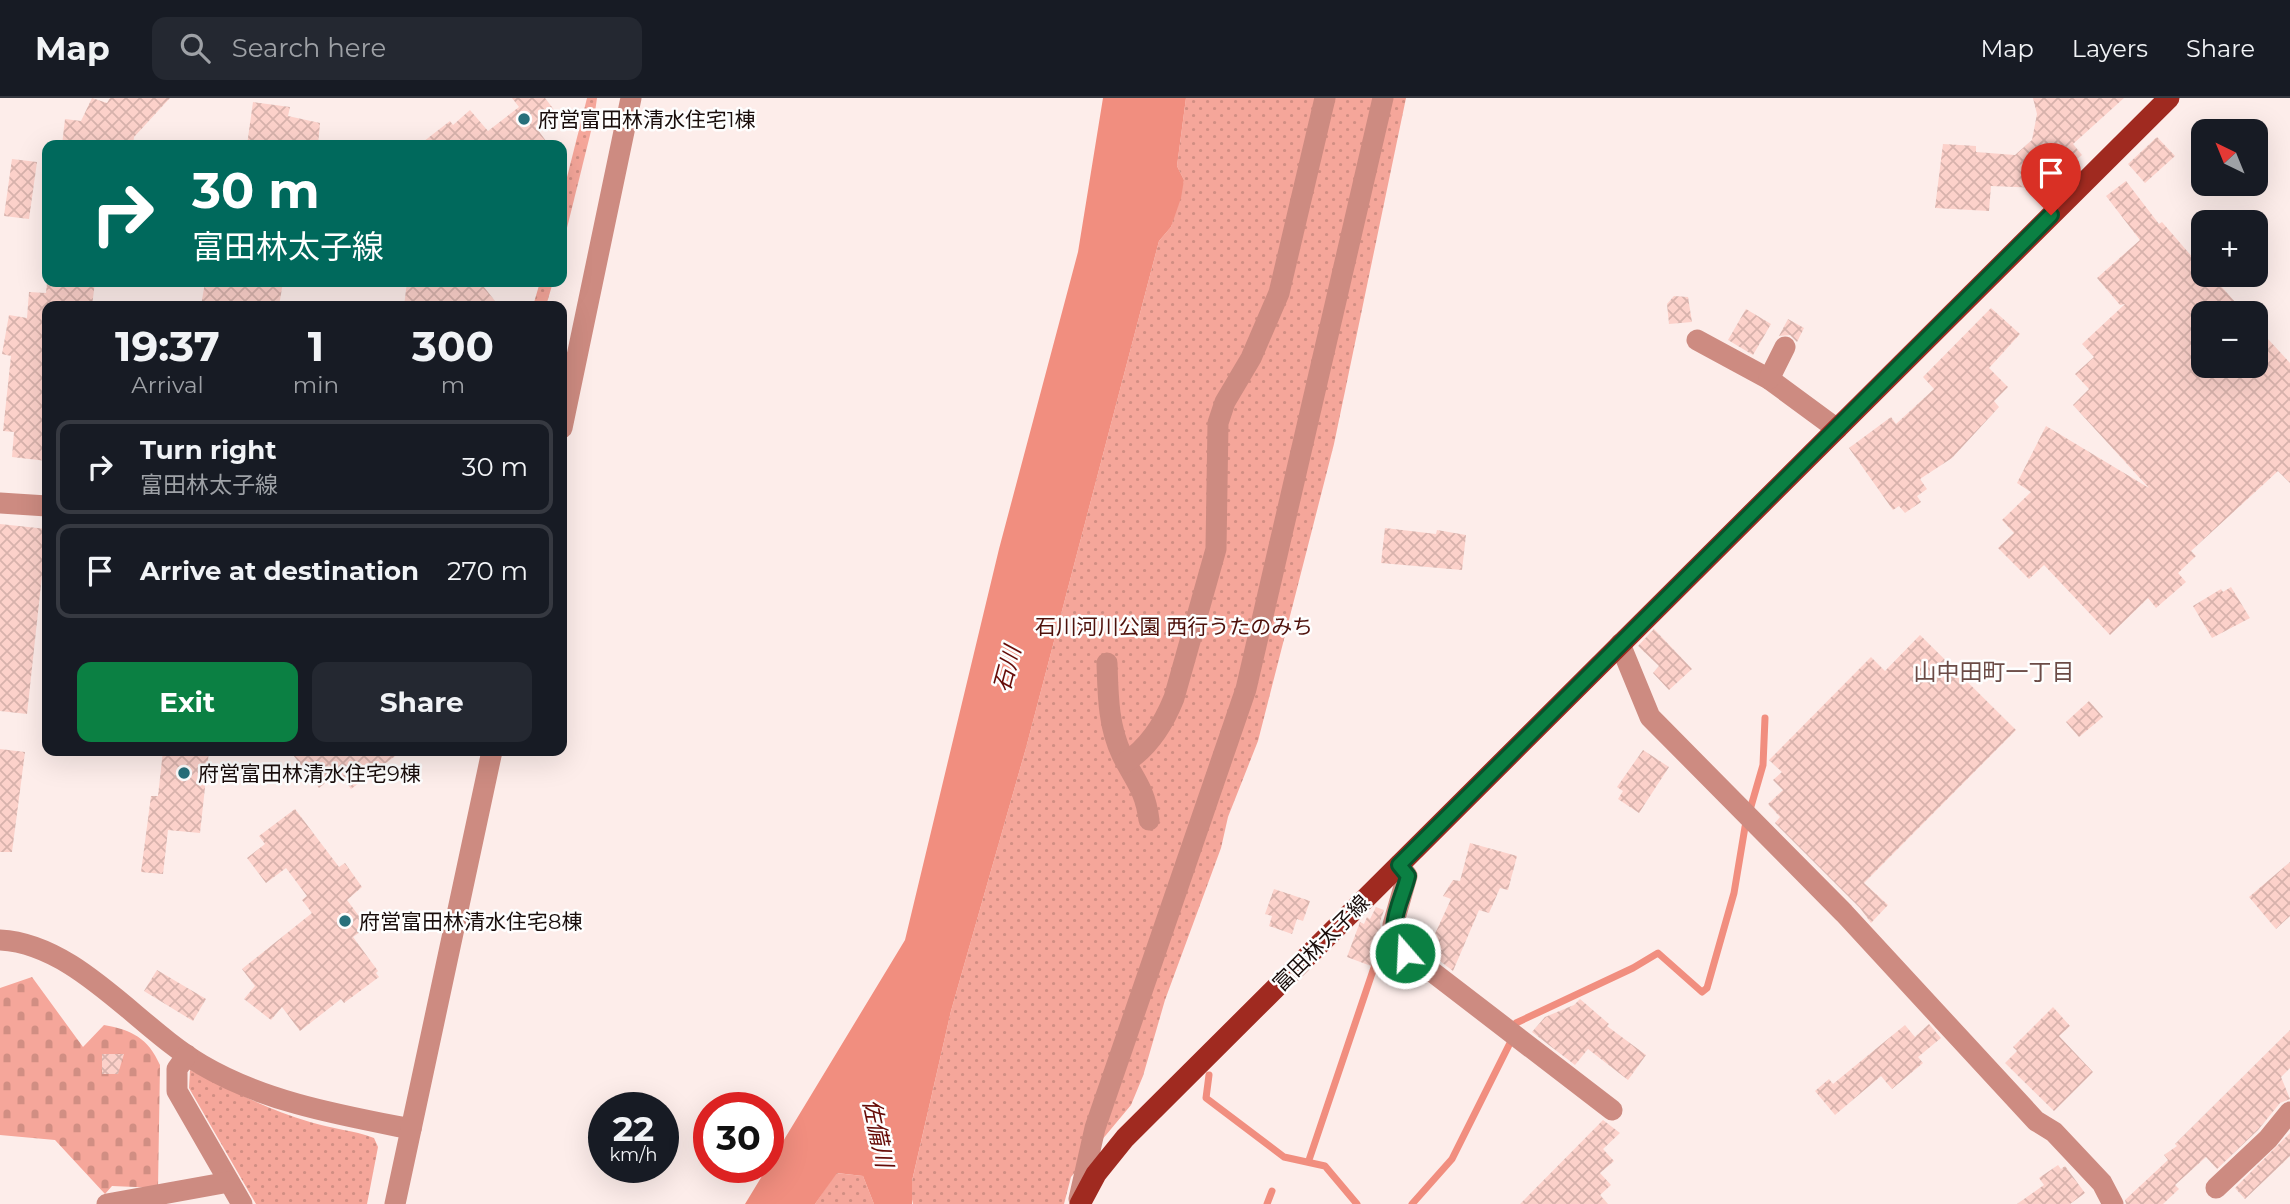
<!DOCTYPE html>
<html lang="en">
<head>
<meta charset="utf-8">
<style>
  body { margin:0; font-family:Montserrat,"Noto Sans JP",sans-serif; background:#242831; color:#f1f3f6; height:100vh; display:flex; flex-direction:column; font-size:26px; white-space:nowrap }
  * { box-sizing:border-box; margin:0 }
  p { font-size:23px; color:#9ea1a6 }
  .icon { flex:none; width:38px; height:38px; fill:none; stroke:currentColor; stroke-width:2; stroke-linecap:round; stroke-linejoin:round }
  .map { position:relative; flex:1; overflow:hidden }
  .details { position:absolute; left:42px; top:203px; width:525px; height:455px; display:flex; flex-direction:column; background:#171b24; border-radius:14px; box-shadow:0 7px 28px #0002 }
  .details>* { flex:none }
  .top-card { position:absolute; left:42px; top:42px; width:525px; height:147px; border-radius:14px; box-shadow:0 7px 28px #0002; background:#00695c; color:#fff; overflow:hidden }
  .needle { width:46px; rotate:317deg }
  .controls { position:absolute; left:2191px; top:21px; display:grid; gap:14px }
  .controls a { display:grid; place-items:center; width:77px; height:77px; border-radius:14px; background:#171b24; box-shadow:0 7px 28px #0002; font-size:35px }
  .speed { position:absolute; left:588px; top:994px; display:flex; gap:14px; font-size:35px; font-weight:700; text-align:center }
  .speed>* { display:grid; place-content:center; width:91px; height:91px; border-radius:50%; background:#171b24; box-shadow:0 7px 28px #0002; line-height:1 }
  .speed small { font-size:18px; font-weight:400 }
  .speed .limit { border:10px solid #d22; background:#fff; color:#111 }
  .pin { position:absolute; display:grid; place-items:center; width:60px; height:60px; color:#fff; margin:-72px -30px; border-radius:50% 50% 50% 0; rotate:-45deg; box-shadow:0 0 7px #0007 }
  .pin .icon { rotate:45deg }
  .me { position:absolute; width:77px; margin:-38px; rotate:341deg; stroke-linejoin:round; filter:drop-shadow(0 0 5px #0008) }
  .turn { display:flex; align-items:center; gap:24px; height:147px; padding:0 35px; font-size:32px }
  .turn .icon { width:91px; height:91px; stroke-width:2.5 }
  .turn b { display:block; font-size:49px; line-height:60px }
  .eta { display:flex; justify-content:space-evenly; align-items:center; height:119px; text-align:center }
  .eta b { font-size:42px; font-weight:700; line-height:49px }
  .primary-button { display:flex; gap:14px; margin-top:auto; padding:14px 35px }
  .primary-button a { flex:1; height:80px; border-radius:14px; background:#0b8043; color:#fff; font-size:28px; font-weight:700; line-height:80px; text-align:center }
  .primary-button a+a { background:#242831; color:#f1f3f6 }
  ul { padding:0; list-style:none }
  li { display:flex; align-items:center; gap:21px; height:94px; margin:0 14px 10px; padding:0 21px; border:4px solid #363941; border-radius:14px }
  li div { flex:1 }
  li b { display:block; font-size:26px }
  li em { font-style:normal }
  header { display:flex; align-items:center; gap:42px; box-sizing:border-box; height:98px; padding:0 35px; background:#171b24; border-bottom:2px solid #363941 }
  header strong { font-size:33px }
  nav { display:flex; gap:38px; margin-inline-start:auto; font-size:24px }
  .search { width:490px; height:63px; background:#242831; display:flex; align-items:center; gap:18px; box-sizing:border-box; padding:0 24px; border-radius:14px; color:#9ea1a6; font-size:26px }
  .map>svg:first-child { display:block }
  .green { fill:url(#green-dots) }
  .cemetery { fill:url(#cemetery-stones) }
  .water { fill:#f18e7f }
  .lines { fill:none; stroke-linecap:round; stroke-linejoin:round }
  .stream { stroke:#f18e7f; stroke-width:7 }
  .building { fill:url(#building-cross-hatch) }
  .minor { stroke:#cd8b81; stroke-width:21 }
  .major { stroke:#a02a20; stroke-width:21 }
  .route-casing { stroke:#07532c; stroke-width:18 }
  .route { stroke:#0b8043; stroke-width:12 }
  .poi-dot { fill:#28707b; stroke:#fefefe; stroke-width:2.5 }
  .labels { text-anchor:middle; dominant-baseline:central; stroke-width:5; stroke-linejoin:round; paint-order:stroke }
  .poi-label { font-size:21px; fill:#190d0b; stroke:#fefefe; text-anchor:start }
  .park-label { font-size:21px; fill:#4e110b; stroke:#fefefe }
  .street-label { font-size:21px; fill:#190d0b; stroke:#fefefe }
  .water-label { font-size:23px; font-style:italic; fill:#660b07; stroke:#fefefe }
  .neighbourhood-label { font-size:23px; fill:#6b4b46; stroke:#fefefe }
</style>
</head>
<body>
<header>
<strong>Map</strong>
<div class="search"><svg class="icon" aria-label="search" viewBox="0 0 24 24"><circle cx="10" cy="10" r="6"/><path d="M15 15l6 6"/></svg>Search here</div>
<nav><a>Map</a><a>Layers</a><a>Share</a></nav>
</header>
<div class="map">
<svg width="2290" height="1106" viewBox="0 0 2290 1106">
  <defs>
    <pattern id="green-dots" width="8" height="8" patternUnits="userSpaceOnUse" patternTransform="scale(1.75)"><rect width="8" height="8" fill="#f5a69a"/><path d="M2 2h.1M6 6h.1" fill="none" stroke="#d18e83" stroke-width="1.8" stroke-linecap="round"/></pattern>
    <pattern id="cemetery-stones" width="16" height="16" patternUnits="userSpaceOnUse" patternTransform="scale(1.75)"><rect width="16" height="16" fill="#f5a69a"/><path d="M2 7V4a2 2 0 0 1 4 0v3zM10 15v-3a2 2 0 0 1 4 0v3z" fill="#d18e83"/></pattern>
    <pattern id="building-cross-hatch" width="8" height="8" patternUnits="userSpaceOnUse" patternTransform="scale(1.75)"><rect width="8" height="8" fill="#fcd1ca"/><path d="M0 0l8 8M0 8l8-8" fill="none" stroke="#d7b2ac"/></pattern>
  </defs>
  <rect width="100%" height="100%" fill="#fdedea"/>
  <g class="green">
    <polygon points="587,0 597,0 594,21 562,150 562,99"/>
    <polygon points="1186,0 1406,0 1334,346 1258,643 1228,719 1221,750 1165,902 1143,978 1131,1007 1071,1079 1064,1106 913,1106 910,1092 951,913 1026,650 1159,143 1171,129 1184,82 1177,68"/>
    <polygon points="540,184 553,184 546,208 533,208"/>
    <path d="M190,972c39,19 78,40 120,52 22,7 43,8 64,16l4,9 -11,57h-111l-67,-116z"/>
    <polygon points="836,1075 863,1078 874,1106 815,1106"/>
  </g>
  <path class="cemetery" d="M32,879l51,70 21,-22c28,5 44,13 56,40l-2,123 -46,-2 -7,8 -50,-54 -55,-5v-147z"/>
  <polygon class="water" points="1103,0 1186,0 1177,68 1184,82 1181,100 1171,129 1159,143 1026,650 951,913 912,1083 912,1106 874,1106 863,1078 837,1075 815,1106 745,1106 905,842 999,451 1078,154"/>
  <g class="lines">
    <g class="stream">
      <polyline points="1209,977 1206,1000 1284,1059 1325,1068 1357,1106"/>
      <polyline points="1309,1062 1387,831"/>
      <polyline points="1267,1106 1272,1093"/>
      <polyline points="1412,1106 1452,1061 1511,943 1516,925 1633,870 1658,855 1702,894 1707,890 1734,795 1745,729 1763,667 1765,620"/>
    </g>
  </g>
  <g class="building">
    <polygon points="92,0 107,5 110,0 170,0 134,39 133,47 62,47 65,21 81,23"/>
    <polygon points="512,0 545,0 555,13 535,28 549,47 419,47 450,23 453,27 470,12 488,33 519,9"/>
    <polygon points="2033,0 2124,0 2073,46 2082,57 2040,90 1991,88 1989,113 1935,110 1943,46 1976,48 1976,54 2015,57 2032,42 2037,16"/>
    <polygon points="253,4 290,9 288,18 320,25 318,47 247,47"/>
    <polygon points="2157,39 2175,58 2145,85 2128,66"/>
    <polygon points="12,61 37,64 29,121 4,118"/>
    <polygon points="2126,83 2159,126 2162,124 2200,168 2203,168 2203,177 2211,177 2245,215 2203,215 2203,268 2256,268 2256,228 2290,265 2290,385 2278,373 2191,453 2196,458 2178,475 2186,484 2156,510 2148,500 2110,537 2044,467 2029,481 1998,450 2014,435 2002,422 2031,394 2017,385 2046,328 2149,390 2073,307 2089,291 2075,276 2094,259 2082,246 2125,206 2120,207 2097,180 2140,142 2106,98"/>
    <polygon points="47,184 95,184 92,208 47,208 47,363 12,359 14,334 3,333 11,258 2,256 9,217 27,220 29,194 46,195"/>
    <polygon points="205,184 283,184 279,208 201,208"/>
    <polygon points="407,184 480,184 499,208 404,208"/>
    <polygon points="1674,198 1688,199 1692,224 1669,226 1667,206"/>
    <polygon points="1991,210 2020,236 1989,270 2008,289 1994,303 1999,309 1952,360 1920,381 1927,391 1917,398 1921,404 1905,415 1899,408 1893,412 1849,350 1891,319 1896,326 1934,291 1923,279"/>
    <polygon points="1746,211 1771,226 1753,257 1728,242"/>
    <polygon points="1788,221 1804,230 1797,244 1790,237 1779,238"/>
    <polygon points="0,426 47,431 27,616 0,613"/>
    <polygon points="1385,430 1436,436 1437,432 1466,437 1462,472 1381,465"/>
    <polygon points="2231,489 2250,520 2212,540 2193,508 2221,491 2223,494"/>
    <polygon points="1654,531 1692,571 1669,592 1653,575 1659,568 1638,548"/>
    <polygon points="1920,537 2016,632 1864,785 1888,807 1871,825 1860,810 1775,725 1780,719 1768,706 1783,692 1773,682 1782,674 1769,662 1871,559 1885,573"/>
    <polygon points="2089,603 2103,619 2079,639 2066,624"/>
    <polygon points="0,651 25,654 12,754 0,754"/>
    <polygon points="1643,652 1669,669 1639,715 1618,701 1623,693 1617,689"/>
    <polygon points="163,653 209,653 200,735 168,732 163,776 141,774 151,698 158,698"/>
    <polygon points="290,653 402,653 351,691 339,674 319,690"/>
    <polygon points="295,711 339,769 345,765 362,789 347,802 367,829 353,839 378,873 376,875 379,879 344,905 341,901 300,933 282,909 271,922 244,901 255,888 242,871 312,815 302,802 307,798 286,770 266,785 247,760 265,746 259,738"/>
    <polygon points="1470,745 1517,758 1508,792 1500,790 1489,815 1479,812 1453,873 1414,843 1423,830 1434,838 1451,801 1443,798 1453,782 1460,783"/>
    <polygon points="2290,764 2290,818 2276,831 2249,799"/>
    <polygon points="1274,791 1310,803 1303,823 1297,821 1292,836 1269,828 1272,818 1265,816"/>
    <polygon points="1376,809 1384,812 1380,824 1382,839 1371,868 1347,859 1360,824 1364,826 1367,819 1370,821"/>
    <polygon points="157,872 206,901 193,923 144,893"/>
    <polygon points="1580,901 1609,926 1607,928 1646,957 1628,982 1588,951 1575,967 1532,934 1545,919 1574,907"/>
    <polygon points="2053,909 2070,928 2059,938 2093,974 2054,1013 2005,965 2017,953 2013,949"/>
    <polygon points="1929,926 1941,940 1918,959 1923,965 1892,991 1881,978 1835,1017 1815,993 1829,981 1833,986 1905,927 1915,939"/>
    <polygon points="2290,932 2290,970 2281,979 2290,1001 2280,1005 2258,1032 2217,1071 2206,1059 2175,1087 2179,1091 2163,1106 2126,1106 2125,1102 2168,1062 2164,1057 2177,1048 2175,1046"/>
    <polygon points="102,956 124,956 118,976 102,976"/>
    <polygon points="1603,1022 1620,1035 1603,1051 1614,1063 1600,1075 1611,1087 1600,1097 1608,1106 1520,1106"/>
    <polygon points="2290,1035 2290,1058 2245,1101 2235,1090"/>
    <polygon points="2058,1067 2061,1071 2065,1068 2085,1095 2070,1106 2017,1106 2044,1087 2039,1080"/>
  </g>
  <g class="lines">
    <g class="minor">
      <polyline points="1697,242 1769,281 1837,331"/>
      <polyline points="1769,281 1785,249"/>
      <polyline points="562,330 631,0"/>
      <polyline points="0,405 47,408"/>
      <polyline points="1620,546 1650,619 1844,815 2036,1023 2054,1034 2102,1085 2113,1106"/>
      <path d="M1107,565c1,31 1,63 15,92 13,26 23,34 27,65"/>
      <path d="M1126,664c23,-15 38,-39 48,-64l42,-149 2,-126 7,-21 26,-44 28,-65 46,-195"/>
      <polyline points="1399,767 1407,778 1393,827 1396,846 1612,1012"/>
      <path d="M0,842c77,4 137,87 202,125 63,37 138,50 209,64"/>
      <polyline points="187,957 177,971 177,993 242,1106"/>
      <polyline points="2216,1090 2268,1041 2290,1014"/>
      <polyline points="1079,1101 1095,1030 1246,591 1383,0"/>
      <polyline points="107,1106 229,1084"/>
      <polyline points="395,1106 492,653"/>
    </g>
    <polyline class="major" points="1080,1106 1096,1076 1125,1040 2169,0"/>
  </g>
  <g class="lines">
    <g class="route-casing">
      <path id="route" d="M1405,855c-23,-22 -3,-51 3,-77l-9,-11 652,-650"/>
    </g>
    <use href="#route" class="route"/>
  </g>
  <g class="poi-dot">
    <circle cx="524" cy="21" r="7"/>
    <circle cx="184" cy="675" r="7"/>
    <circle cx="345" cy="823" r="7"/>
  </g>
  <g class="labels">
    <g class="poi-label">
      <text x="538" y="21">府営富田林清水住宅1棟</text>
      <text x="198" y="675">府営富田林清水住宅9棟</text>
      <text x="359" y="823">府営富田林清水住宅8棟</text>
    </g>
    <g class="park-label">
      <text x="1174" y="528">石川河川公園 西行うたのみち</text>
    </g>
    <g class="street-label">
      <text transform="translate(1321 845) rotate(-45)">富田林太子線</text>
    </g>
    <g class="water-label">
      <text transform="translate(1007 571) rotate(-75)">石川</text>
      <text transform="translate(878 1035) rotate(78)">佐備川</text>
    </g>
    <g class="neighbourhood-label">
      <text x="1994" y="574">山中田町一丁目</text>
    </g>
  </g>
</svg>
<div class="controls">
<a><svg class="needle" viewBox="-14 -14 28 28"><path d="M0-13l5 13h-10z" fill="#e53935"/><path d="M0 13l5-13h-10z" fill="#9ea1a6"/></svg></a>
<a>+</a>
<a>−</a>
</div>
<div class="speed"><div>22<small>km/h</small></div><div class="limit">30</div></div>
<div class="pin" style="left:2051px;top:117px;background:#d93025"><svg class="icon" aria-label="arrive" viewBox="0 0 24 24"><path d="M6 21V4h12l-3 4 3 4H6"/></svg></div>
<svg class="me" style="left:1405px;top:855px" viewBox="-20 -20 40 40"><circle r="17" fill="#0b8043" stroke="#fff" stroke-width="3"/><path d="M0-11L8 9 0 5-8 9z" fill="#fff"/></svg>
<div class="top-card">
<div class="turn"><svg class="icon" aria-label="right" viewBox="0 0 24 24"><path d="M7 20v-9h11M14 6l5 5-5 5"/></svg><div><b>30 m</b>富田林太子線</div></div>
</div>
<section class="details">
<div class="eta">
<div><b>19:37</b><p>Arrival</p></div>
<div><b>1</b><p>min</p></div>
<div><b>300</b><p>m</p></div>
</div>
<ul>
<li><svg class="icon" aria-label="right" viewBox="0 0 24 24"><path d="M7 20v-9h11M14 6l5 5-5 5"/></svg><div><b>Turn right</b><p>富田林太子線</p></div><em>30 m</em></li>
<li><svg class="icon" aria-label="arrive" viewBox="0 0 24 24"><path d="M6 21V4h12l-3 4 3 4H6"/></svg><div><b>Arrive at destination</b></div><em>270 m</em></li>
</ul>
<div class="primary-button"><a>Exit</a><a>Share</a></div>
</section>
</div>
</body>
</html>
